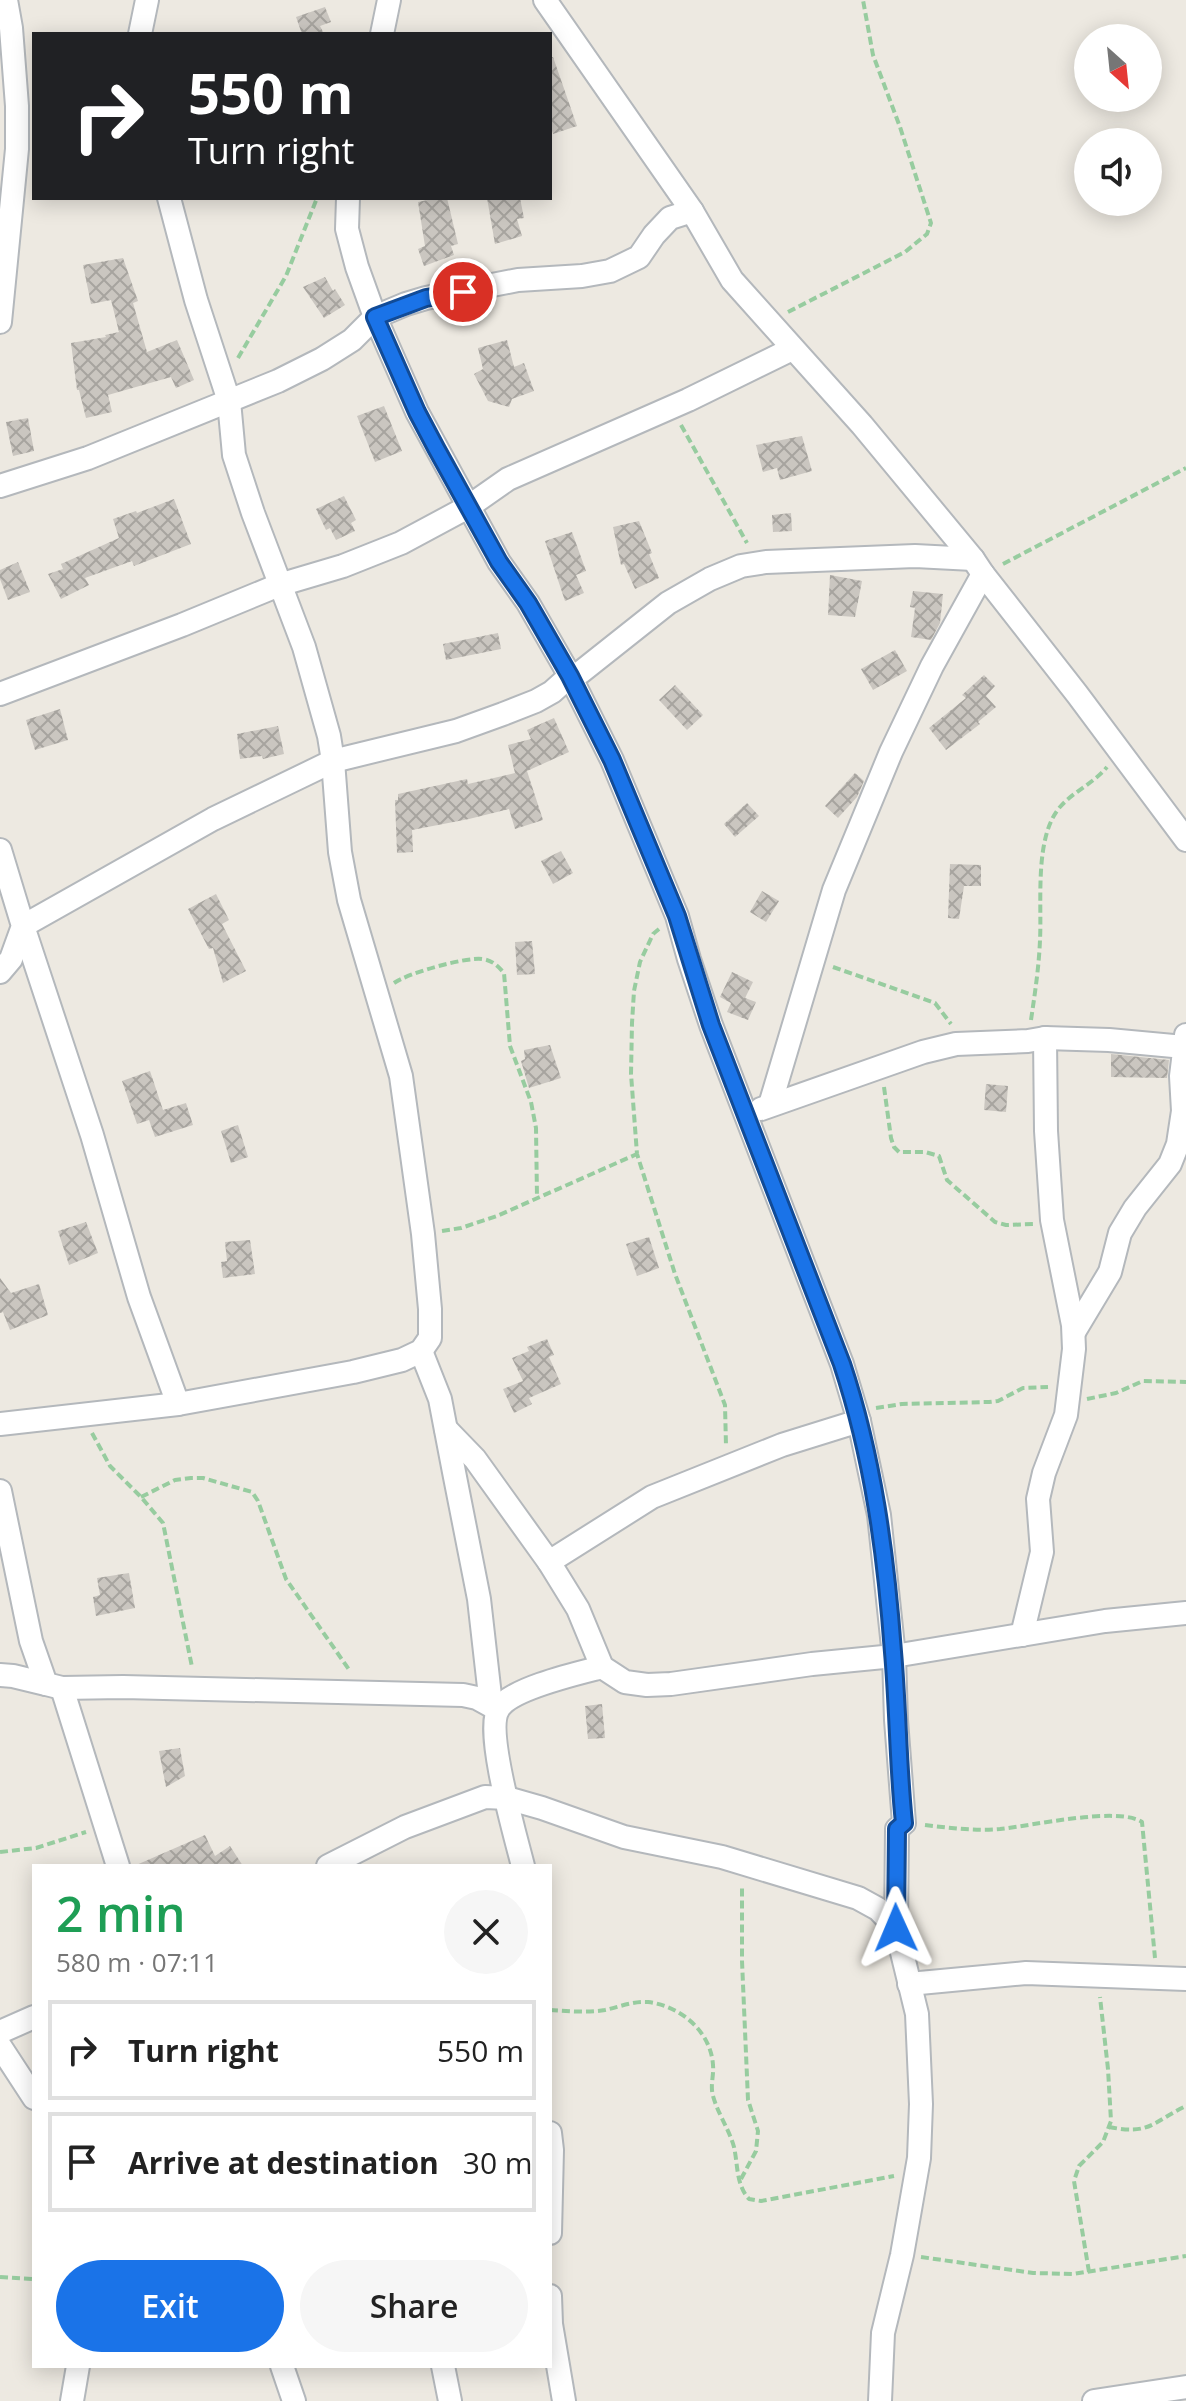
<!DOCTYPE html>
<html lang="en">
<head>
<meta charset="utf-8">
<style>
  body { margin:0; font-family:"Open Sans",sans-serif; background:#f6f6f6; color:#222; height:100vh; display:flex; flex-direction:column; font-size:30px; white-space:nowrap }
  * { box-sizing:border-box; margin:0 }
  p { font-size:26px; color:#767676 }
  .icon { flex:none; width:44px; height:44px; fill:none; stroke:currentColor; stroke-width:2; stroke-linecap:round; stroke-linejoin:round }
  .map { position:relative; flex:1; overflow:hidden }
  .panel { position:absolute; left:32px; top:1864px; width:520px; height:504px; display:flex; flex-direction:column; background:#fff; border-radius:0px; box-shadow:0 4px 20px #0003 }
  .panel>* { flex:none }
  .hud { position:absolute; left:32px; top:32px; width:520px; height:168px; border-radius:0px; box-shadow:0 4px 20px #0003; background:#202124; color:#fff; overflow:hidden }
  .needle { width:52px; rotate:153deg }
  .fabs { position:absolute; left:1074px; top:24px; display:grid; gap:16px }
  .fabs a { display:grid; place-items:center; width:88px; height:88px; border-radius:50%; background:#fff; box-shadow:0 4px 20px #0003; font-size:40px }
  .pin { position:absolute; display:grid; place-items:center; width:68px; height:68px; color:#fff; margin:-34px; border:4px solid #fff; border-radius:50%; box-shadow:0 2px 8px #0007 }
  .me { position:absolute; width:88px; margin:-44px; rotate:359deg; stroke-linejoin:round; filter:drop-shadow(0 0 6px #0008) }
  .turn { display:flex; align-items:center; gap:28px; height:168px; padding:0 24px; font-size:36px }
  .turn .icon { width:104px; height:104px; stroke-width:2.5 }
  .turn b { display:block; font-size:56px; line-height:68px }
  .round { display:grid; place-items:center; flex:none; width:84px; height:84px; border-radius:42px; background:#f6f6f6 }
  .summary { display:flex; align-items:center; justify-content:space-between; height:136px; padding:0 24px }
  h1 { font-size:48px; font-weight:600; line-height:60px; color:#1e9e55 }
  .cta { display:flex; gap:16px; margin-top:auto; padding:16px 24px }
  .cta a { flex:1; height:92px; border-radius:48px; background:#1a73e8; color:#fff; font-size:32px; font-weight:600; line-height:92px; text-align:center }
  .cta a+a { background:#f6f6f6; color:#222 }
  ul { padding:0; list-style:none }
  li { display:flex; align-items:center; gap:24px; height:100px; margin:0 16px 12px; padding:0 8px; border:4px solid #e0e0e0; border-radius:0px }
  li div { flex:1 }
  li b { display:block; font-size:30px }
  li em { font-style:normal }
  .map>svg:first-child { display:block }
  .building { fill:url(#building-cross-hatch) }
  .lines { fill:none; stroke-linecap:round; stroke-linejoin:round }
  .minor-casing { stroke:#b4b8bc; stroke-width:26 }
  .path { stroke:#97cc9f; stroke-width:4; stroke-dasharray:8 4; stroke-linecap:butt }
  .minor { stroke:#fff; stroke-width:22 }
  .route-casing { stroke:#114b97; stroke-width:20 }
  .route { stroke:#1a73e8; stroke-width:14 }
</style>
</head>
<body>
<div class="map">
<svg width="1186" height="2401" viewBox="0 0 1186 2401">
  <defs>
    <pattern id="building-cross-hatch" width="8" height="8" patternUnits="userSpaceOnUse" patternTransform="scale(2)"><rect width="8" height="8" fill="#cac6c0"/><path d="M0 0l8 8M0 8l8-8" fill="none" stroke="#a7a49f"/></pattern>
  </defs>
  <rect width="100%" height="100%" fill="#ede9e1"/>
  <g class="building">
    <polygon points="325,7 331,22 320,26 324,34 302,34 296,17"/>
    <polygon points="550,57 553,57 577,126 553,134 550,124"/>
    <polygon points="437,198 447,198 458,244 451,246 454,255 424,266 418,249 425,246 418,202"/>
    <polygon points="487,198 520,198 524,218 517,219 522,236 495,244"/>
    <polygon points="123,258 138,301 133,303 147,352 177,340 194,380 176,388 171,377 108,395 112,412 86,418 79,390 77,390 71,343 106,337 105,335 119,332 111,300 91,304 83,265"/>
    <polygon points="325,277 333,291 335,289 345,305 324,318 303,287"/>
    <polygon points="507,340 514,367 524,363 534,391 512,399 509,407 488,401 474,374 483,369 478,348"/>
    <polygon points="384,406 402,451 375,462 357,416"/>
    <polygon points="28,418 34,451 13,456 6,422"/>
    <polygon points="802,436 812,471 780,480 777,468 763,472 756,445"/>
    <polygon points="344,496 356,520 351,523 355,531 336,540 330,528 326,530 316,509"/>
    <polygon points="174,499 191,544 134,566 132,561 85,578 89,585 61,599 48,574 63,569 61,564 119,538 113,519 136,511 137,513"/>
    <polygon points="791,513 792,531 773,532 772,515"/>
    <polygon points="639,521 652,553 649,554 659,578 635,589 624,564 621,565 613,527"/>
    <polygon points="572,532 586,571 576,575 584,593 565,601 545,541"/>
    <polygon points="18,562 30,592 8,600 0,579 0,570"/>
    <polygon points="830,575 862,581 855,617 828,615"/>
    <polygon points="913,591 943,594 940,623 931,640 911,637 915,608 910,607"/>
    <polygon points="498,633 501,649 446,660 443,644"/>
    <polygon points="895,650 907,671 873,690 861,669"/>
    <polygon points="984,675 995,686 986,696 996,707 978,722 980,724 946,750 929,728 966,698 962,695"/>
    <polygon points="675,685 703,715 687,730 659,700"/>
    <polygon points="60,709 68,740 35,750 26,720"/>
    <polygon points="554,718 569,752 527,771 543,820 515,829 509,809 469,819 412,830 413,852 397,853 395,800 398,800 398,794 467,779 468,784 515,773 508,745 531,739 527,730"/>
    <polygon points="278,726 284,754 263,759 262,756 240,759 237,734"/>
    <polygon points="855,773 864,781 857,797 838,818 825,806"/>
    <polygon points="747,803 759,816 735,837 724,824"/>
    <polygon points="561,851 573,873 553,884 541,861"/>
    <polygon points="950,864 981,865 981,886 964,886 959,919 948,918"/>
    <polygon points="762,891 779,901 766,922 750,912"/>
    <polygon points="216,894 229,920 222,924 246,971 223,983 213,948 209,949 188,909"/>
    <polygon points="532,941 535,974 517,975 515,942"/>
    <polygon points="732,972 753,982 745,998 756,1002 748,1020 727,1012 731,1003 720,997"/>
    <polygon points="550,1045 561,1078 529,1088 521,1061 525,1059 524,1050"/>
    <polygon points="1111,1054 1169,1060 1167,1078 1111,1077"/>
    <polygon points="150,1071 163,1110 186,1103 193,1125 155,1137 149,1120 137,1124 122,1081"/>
    <polygon points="986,1084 1008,1086 1006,1112 984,1110"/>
    <polygon points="238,1125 248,1157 231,1163 221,1131"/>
    <polygon points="86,1222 98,1253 69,1265 58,1231"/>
    <polygon points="649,1237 659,1268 637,1276 626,1244"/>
    <polygon points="250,1240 255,1274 223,1278 221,1262 227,1261 225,1242"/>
    <polygon points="0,1278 11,1293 39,1284 48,1315 10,1330 3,1312 0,1313"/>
    <polygon points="547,1339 554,1355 549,1357 561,1384 529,1398 532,1404 514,1413 503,1389 523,1381 512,1358 529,1351 527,1347"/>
    <polygon points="129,1573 135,1608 96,1616 93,1597 100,1595 97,1578"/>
    <polygon points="602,1704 605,1738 588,1739 585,1706"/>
    <polygon points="180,1748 185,1776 166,1787 159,1751"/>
    <polygon points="205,1835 215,1856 230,1846 243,1866 134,1866"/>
  </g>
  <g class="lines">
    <g class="minor-casing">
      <g id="minor">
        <polyline points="545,0 692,211 732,280 862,425 973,559 983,574 1077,694 1186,840"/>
        <polyline points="140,34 147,0"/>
        <polyline points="382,34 389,0"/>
        <polyline points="348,198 347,229 357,267 375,317 417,412 499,562 528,603 570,676 612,760 677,916 689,959 711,1025 842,1364 859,1421 879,1515 894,1656 896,1720 904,1823 897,1829 896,1928 917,2014 921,2104 919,2158 902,2255 883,2333 880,2401"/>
        <polyline points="0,322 17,149 17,106 11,28 6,0"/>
        <polyline points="0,486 88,458 278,381 322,359 352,340 375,317 406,304 426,298 518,280 582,276 610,271 639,257 654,235 670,218 692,211"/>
        <polyline points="0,694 182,625 279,585 343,566 401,543 468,507 508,479 688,400 792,349"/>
        <polyline points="0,850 23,926 11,959 0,972"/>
        <polyline points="770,1105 834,890 891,752 932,666 983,574"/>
        <polyline points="761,1109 923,1052 956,1044 1028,1041 1045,1038 1109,1040 1184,1047"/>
        <polyline points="1074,1332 1110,1272 1120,1233 1135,1208 1170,1164 1178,1144 1183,1111 1181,1076 1186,1035"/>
        <polyline points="421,1351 440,1399 454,1472 479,1599 491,1705"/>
        <polyline points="178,1404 139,1297 92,1135 23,926 213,819 333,761 456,731 503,714 536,701 552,692 570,676 581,672 668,603 710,579 741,566 766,562 915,556 973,559"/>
        <polyline points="0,1424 178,1404 353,1372 402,1360 421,1351 430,1338 430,1309 423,1234 401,1076 349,900 340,852 333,761 329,736 304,647 253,513 234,455 229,401 196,300 169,198"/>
        <polyline points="446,1429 475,1459 549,1562 578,1609 602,1667 625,1682 647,1685 671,1684 812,1664 894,1656 1105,1621 1186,1613"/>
        <polyline points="0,1491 31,1641 46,1684 62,1688 123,1687 463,1695 477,1698 497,1709"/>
        <polyline points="549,1562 652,1497 782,1445 859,1421"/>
        <polyline points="1022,1635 1042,1552 1038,1499 1044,1473 1066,1415 1074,1349 1073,1325 1052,1220 1046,1131 1045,1038"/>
        <polyline points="0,1675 13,1676 46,1684"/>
        <polyline points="62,1688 118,1866"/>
        <polyline points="328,1866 405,1827 485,1797 507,1798 542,1808 624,1837 722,1857 858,1898 878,1909 896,1928"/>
        <path d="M523,1866c-7,-28 -39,-137 -24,-158 13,-20 80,-35 103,-41"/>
        <polyline points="909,1984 1026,1973 1186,1979"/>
        <polyline points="0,2032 34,2017"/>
        <polyline points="0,2046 34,2098"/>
        <polyline points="550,2133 552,2150 550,2233"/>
        <polyline points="550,2296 551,2324 564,2401"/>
        <polyline points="282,2366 294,2401"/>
        <polyline points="443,2366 450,2401"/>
        <polyline points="72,2401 78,2366"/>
        <polyline points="1094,2401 1186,2387"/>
      </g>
    </g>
    <g class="path">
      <polyline points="788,312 905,252 927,234 931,223 900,127 873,55 863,0"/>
      <polyline points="238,358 286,276 317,198"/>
      <polyline points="681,425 747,543"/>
      <polyline points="1003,564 1186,468"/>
      <polyline points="659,929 653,934 640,962 634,991 632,1023 631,1074 637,1154 675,1274 725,1405 726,1446"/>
      <polyline points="833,967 935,1003 951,1024"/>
      <path d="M394,983c14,-10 71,-26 88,-24 10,1 16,7 22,14l6,73 21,56 5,26 1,70"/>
      <path d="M1031,1020c4,-27 8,-54 9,-80 2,-38 -6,-103 20,-133 14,-16 34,-24 47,-40"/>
      <polyline points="884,1087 891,1138 894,1147 899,1152 925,1152 939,1156 947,1180 995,1222 1006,1225 1034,1224"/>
      <polyline points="442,1231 461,1228 497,1216 637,1154"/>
      <polyline points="1087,1399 1116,1393 1143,1381 1186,1382"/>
      <polyline points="876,1408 902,1404 989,1402 998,1401 1023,1388 1048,1387"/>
      <polyline points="92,1433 110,1466 141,1497 163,1523 192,1667"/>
      <polyline points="141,1497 175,1480 191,1478 203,1478 252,1492 258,1501 286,1579 350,1671"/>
      <path d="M925,1825c25,3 51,6 75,4 31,-3 118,-23 142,-7l13,136"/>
      <polyline points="0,1852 36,1848 86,1832"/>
      <path d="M550,2010c18,1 37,3 55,0 14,-3 28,-9 43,-8 33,4 63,30 65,63 1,11 -3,20 0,31 5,18 16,33 21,51 4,18 2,38 15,52l12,2 133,-25"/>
      <path d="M1109,2127c41,8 42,-4 77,-21"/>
      <polyline points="741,2179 756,2151 758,2131 748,2100 742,1961 742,1886"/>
      <polyline points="921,2257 1033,2273 1073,2274 1186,2256"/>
      <polyline points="1089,2272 1074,2181 1079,2166 1103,2142 1111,2121 1108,2069 1100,1997"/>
      <polyline points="0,2277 34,2279"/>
    </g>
    <use href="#minor" class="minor"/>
  </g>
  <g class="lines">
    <g class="route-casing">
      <path id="route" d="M463,292l-37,6 -51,19 42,95 19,36 63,114 29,41 42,73 42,84 65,156 34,109 131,339c31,93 44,191 51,288 5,57 5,114 11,171l-7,6 -1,99"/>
    </g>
    <use href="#route" class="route"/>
  </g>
</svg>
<div class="fabs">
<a><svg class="needle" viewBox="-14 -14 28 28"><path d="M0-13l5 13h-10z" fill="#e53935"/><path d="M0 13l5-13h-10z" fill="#767676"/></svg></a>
<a><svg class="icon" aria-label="sound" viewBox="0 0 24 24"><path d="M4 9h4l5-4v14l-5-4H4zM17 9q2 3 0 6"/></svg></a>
</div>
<div class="pin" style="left:463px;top:292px;background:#d93025"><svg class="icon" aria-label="arrive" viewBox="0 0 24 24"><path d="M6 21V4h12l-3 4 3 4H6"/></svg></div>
<svg class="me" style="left:896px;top:1928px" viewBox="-20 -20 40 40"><path d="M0-17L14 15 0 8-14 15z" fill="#1a73e8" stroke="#fff" stroke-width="4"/></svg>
<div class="hud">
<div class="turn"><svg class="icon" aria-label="right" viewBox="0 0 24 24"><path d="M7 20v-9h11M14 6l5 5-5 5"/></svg><div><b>550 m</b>Turn right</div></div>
</div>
<section class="panel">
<div class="summary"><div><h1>2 min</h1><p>580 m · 07:11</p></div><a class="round"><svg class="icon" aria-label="close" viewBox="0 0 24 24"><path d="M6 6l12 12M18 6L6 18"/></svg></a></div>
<ul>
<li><svg class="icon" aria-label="right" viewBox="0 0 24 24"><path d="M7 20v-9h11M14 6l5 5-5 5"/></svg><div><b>Turn right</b></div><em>550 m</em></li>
<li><svg class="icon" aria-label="arrive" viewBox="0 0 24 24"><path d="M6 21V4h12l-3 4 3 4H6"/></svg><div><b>Arrive at destination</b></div><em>30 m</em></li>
</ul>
<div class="cta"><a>Exit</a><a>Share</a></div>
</section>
</div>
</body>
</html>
